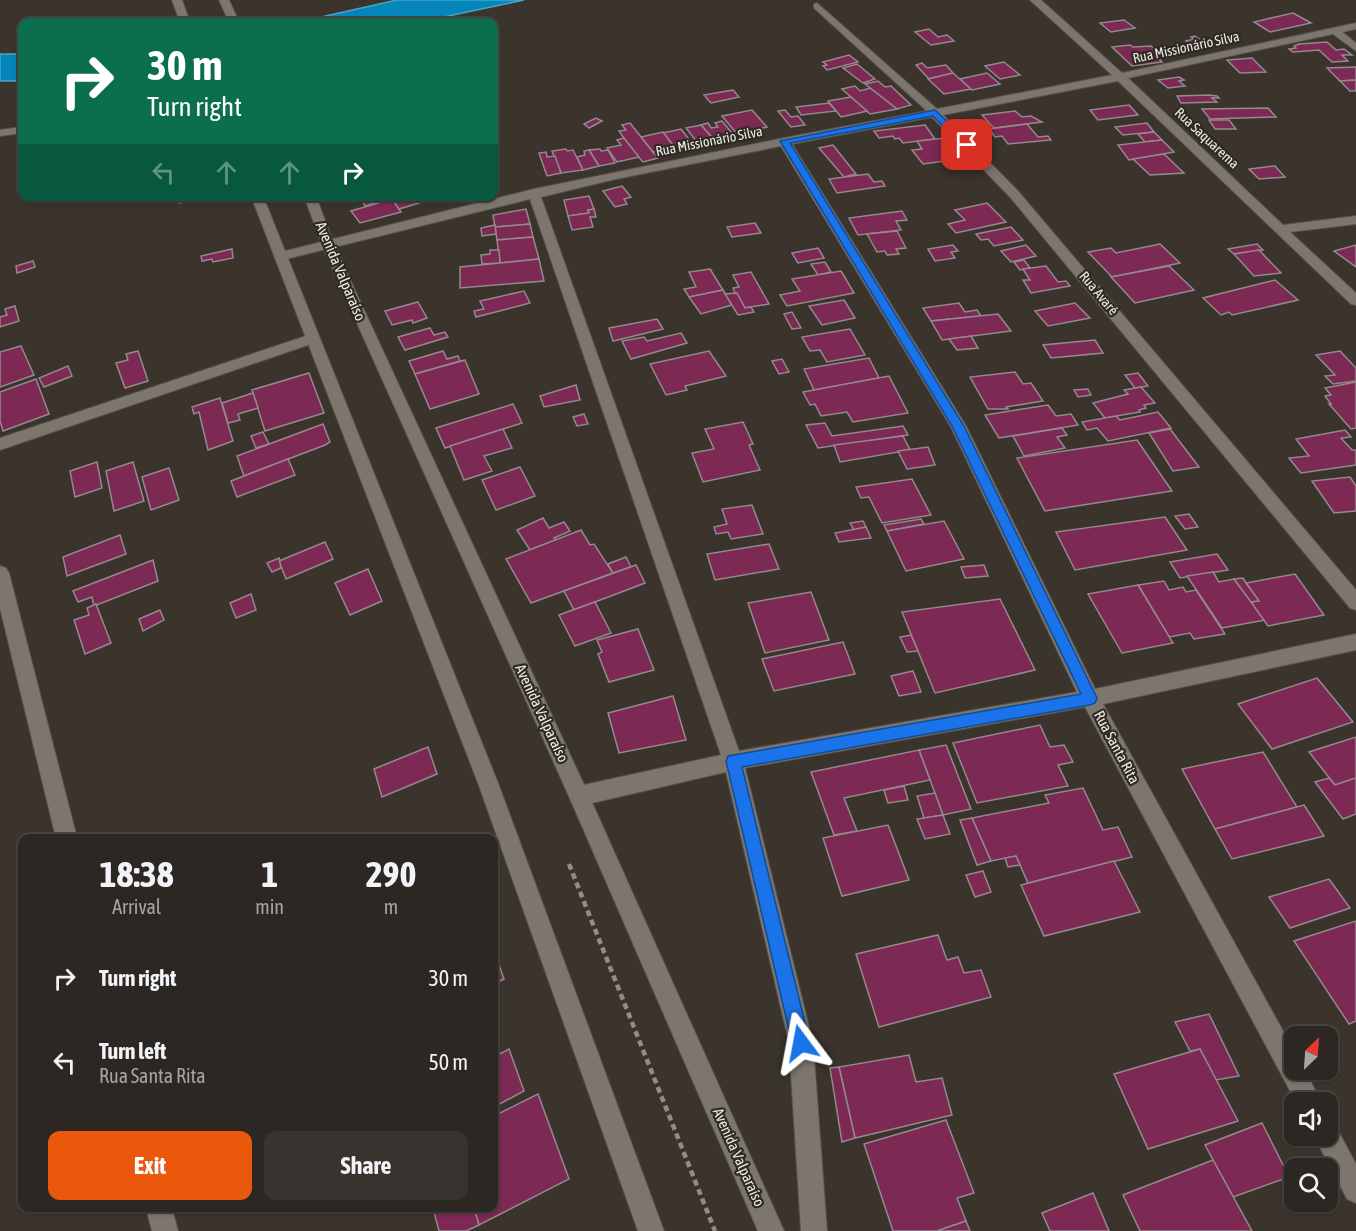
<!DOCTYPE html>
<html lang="en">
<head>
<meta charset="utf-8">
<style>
  body { margin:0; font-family:"Asap Condensed",sans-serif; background:#38332f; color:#f1f3f6; height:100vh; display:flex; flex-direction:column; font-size:22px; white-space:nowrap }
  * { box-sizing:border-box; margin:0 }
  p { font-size:20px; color:#a6a5a5 }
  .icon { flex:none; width:33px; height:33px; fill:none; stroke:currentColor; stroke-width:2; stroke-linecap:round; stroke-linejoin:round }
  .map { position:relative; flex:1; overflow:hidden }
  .side { position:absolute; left:18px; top:834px; width:480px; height:378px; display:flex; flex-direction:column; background:#2c2722; border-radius:12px; box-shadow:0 2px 4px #0004,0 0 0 2px #484440 }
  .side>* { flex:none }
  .guide { position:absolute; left:18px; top:18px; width:480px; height:183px; border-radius:12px; box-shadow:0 2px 4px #0004,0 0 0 2px #484440; background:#0b6e4f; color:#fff; overflow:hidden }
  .needle { width:39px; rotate:25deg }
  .fabs { position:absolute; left:1284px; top:1026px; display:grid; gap:12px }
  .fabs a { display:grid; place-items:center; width:54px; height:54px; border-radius:12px; background:#2c2722; box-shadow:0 2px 4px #0004,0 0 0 2px #484440; font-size:30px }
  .pin { position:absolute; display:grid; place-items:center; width:51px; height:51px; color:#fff; margin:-26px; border-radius:12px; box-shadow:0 3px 9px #0006 }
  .me { position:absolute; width:66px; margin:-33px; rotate:347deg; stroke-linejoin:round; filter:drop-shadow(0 0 4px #0008) }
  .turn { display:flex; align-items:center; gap:21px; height:126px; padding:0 30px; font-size:27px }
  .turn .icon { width:78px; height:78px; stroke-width:2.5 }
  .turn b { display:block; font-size:42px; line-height:51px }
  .lanes { display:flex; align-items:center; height:57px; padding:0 30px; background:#0003; justify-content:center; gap:30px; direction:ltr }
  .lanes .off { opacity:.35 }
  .eta { display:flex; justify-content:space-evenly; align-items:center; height:102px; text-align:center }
  .eta b { font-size:36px; font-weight:700; line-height:42px }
  .action { display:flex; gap:12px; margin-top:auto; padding:12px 30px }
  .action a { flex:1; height:69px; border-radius:12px; background:#ea580c; color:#fff; font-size:24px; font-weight:700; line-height:69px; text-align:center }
  .action a+a { background:#38332f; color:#f1f3f6 }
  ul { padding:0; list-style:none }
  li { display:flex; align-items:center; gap:18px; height:84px; padding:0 30px }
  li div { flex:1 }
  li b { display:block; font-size:22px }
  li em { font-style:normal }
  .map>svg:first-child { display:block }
  .water { fill:#0486ba; stroke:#4aa4c7; stroke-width:1.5 }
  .building { fill:#7c2954; stroke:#94898d; stroke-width:1.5 }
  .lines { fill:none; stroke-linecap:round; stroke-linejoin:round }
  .minor-casing { stroke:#56524c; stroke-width:2 }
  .secondary-casing { stroke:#56524c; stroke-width:2 }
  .path { stroke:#928d87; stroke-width:4.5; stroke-dasharray:6 4; stroke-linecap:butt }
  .minor { fill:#7d766f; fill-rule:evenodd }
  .secondary { fill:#7d766f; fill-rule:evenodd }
  .route { fill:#1a73e8; stroke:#114b97; stroke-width:1.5 }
  .labels { text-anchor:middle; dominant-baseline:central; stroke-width:4.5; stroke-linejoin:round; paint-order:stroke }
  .far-street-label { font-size:14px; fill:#eeebe6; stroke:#2f2a24 }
  .street-label { font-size:15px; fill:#eeebe6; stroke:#2f2a24 }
</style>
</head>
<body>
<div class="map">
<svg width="1356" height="1231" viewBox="0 0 1356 1231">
  <rect width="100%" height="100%" fill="#3a342d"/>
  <g class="water">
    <polygon points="397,0 524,0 420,22 299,22"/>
    <polygon points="22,54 22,81 0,81 0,54"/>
  </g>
  <g class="building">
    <polygon points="1293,13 1311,23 1270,32 1254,22"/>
    <polygon points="1124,20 1135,28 1111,32 1100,23"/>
    <polygon points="929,29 938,37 947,35 954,41 931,45 915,32"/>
    <polygon points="1195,36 1210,46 1196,48 1186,41 1194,39 1191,37"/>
    <polygon points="1327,42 1336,50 1344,49 1352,55 1342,55 1348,61 1332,62 1319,50 1293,52 1289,49 1296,48 1294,46 1299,44"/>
    <polygon points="1130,45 1133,47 1151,46 1159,53 1153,53 1162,62 1132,66 1112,47"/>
    <polygon points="849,55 858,62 827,70 823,66 827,65 823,62"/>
    <polygon points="1252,58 1266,72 1240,73 1227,60"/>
    <polygon points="1004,62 1020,75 1000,79 985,66"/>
    <polygon points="922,63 927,68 946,65 953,73 929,79 916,65"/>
    <polygon points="857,64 875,79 863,83 843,68"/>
    <polygon points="1356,67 1356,80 1340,81 1327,68"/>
    <polygon points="953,73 971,89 944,94 928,79"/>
    <polygon points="987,73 1000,84 972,90 960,79"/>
    <polygon points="1179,77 1184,80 1179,81 1185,86 1168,88 1158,80"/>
    <polygon points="1356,80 1356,91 1350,91 1340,81"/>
    <polygon points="878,81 885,87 891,86 911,105 897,109 865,84"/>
    <polygon points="855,86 860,91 870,88 897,109 870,114 842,89"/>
    <polygon points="733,90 739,97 711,103 704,95"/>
    <polygon points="1209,95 1217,96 1219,98 1212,98 1217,102 1181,103 1177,96"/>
    <polygon points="851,97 867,111 841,117 828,101"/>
    <polygon points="829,103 836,111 801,115 796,107"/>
    <polygon points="1129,105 1138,115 1098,120 1090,110"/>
    <polygon points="1268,108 1276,117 1210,119 1202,109"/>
    <polygon points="752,110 767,127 737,134 722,116"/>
    <polygon points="785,110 791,117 798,116 805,125 791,127 778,111"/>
    <polygon points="1015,111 1022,117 1031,116 1042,122 994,128 982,115"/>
    <polygon points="596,118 602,121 589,128 584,124"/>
    <polygon points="1209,120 1229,120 1236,129 1215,129"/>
    <polygon points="722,121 736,138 716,142 701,125 708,123 711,128 718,127 715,123"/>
    <polygon points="630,123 653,152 658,158 643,162 632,150 619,131 626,130 622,125"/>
    <polygon points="1147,123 1154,132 1123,135 1115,127"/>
    <polygon points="1027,124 1038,137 1048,136 1051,140 1008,144 1002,136 995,137 989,129"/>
    <polygon points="701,125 716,142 717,143 700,146 686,128"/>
    <polygon points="925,125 935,139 903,143 899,138 895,139 893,136 879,138 874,131"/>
    <polygon points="681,129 695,147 677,150 663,133"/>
    <polygon points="663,132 675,148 653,152 641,137"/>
    <polygon points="1154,132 1162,140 1145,142 1138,134"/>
    <polygon points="624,138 639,157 617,162 607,148 621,145 617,140"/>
    <polygon points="945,138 950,146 943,147 952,160 923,164 912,150 922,149 917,141"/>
    <polygon points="1162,140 1174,152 1129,160 1118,145"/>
    <polygon points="833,145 856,174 844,177 819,148"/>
    <polygon points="566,149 567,151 573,150 583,170 561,173 552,151"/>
    <polygon points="600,149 601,151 608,150 615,163 599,166 589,150"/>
    <polygon points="589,150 599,166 583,170 577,157 585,155 584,151"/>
    <polygon points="546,152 547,157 555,156 561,173 547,176 539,153"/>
    <polygon points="1164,154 1184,173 1150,175 1133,159"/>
    <polygon points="1275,166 1285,177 1259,179 1249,169"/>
    <polygon points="868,174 874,182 882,181 885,186 837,193 829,179"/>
    <polygon points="622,186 631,197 624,199 627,204 615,207 603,191"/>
    <polygon points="178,196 209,196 179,203"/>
    <polygon points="360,196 398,196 365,206"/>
    <polygon points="401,196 442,196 399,209 392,199"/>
    <polygon points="589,196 594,209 588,210 589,213 568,216 564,200"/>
    <polygon points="392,199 401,212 360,223 351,211"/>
    <polygon points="987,203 1006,222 956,233 948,224 965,220 955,210"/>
    <polygon points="526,209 530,224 495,227 493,215"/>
    <polygon points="594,209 596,217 590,217 593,227 572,230 568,216 589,213 588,210"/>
    <polygon points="902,211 907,220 896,221 901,230 858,235 849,218"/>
    <polygon points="755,223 761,233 732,237 727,227"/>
    <polygon points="530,224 533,237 497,240 495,227"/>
    <polygon points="495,225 496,234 482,236 481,228"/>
    <polygon points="1011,227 1023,240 994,246 988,239 981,240 976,234"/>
    <polygon points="897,231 906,248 896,249 899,254 887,255 885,251 877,252 867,234"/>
    <polygon points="533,237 539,259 500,263 497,240"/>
    <polygon points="1160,244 1180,263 1112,277 1088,252 1111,248 1116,253"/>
    <polygon points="1257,244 1263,250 1234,254 1228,249"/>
    <polygon points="953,245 958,251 951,252 955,258 935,261 928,249"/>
    <polygon points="1026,245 1036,256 1011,262 1001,251"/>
    <polygon points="1356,245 1356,267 1334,251"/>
    <polygon points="818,248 824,258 798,263 792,253"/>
    <polygon points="232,249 233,258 213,262 212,259 202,261 201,256"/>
    <polygon points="490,250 499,250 500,263 482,264 481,255 490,254"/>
    <polygon points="1259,250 1281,273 1254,276 1234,254"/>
    <polygon points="539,259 544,281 460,288 460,267"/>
    <polygon points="1024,260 1030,268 1020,270 1014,262"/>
    <polygon points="33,261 35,267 17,273 16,266"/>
    <polygon points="825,262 831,272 818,275 811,264"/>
    <polygon points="1046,266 1058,282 1066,281 1070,286 1031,293 1023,280 1030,280 1023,269"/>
    <polygon points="1169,266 1194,290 1135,303 1111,277"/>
    <polygon points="710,269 723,290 689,297 684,289 696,287 689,272"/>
    <polygon points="841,271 854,293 787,306 780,295 800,291 792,279"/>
    <polygon points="751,272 769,304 745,308 735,293 733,288 739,287 733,275"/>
    <polygon points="1275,280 1298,300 1232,315 1229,312 1221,315 1203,298"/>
    <polygon points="723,290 732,305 701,314 689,297"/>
    <polygon points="524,291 530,303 476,317 474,311 484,309 480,301"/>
    <polygon points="737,293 745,308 751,307 754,312 738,315 725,294"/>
    <polygon points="844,300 855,318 822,325 809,306"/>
    <polygon points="418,302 427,318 413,323 412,320 392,325 385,311"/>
    <polygon points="959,303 965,312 977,310 981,316 931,321 923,308"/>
    <polygon points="1075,303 1090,318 1048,326 1035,311"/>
    <polygon points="15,306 19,321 0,327 0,317 7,315 5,309"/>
    <polygon points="792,312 801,328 792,329 784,314"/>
    <polygon points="998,314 1011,331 942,340 931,321"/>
    <polygon points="657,319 663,329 613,341 609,328"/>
    <polygon points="430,328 434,335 445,332 448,337 405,350 398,337"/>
    <polygon points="850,329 865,355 827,362 820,350 810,351 802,337"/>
    <polygon points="681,333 687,343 631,359 622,341 644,337 647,341"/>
    <polygon points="971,336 978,348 957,350 949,339"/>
    <polygon points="1095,340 1103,353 1051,358 1043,345"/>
    <polygon points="21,346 34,375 0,387 0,352"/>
    <polygon points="138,351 148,381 125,388 116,363 128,360 126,354"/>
    <polygon points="443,351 447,359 458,356 460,361 415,374 409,361"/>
    <polygon points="709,351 726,376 685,386 687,390 666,395 650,364"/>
    <polygon points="1340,351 1356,368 1356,381 1333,384 1325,376 1335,375 1316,355"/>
    <polygon points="869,358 879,378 814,390 804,369"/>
    <polygon points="782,359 789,372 779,374 772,361"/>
    <polygon points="465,360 479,394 430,409 415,374"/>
    <polygon points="68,366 72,376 44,387 39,378"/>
    <polygon points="1015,372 1023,384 1031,383 1043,401 1006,407 1008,409 988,409 970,377"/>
    <polygon points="309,373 324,413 265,431 252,390"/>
    <polygon points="1138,373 1148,386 1135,388 1125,375"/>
    <polygon points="889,376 908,413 853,422 847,412 821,416 815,404 810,405 803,392"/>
    <polygon points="36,379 49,414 3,431 0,421 0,392"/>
    <polygon points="1356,382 1356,428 1351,429 1329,404 1331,404 1325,396 1331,395 1325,388"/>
    <polygon points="576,385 580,400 544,407 540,396"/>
    <polygon points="1141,387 1155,403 1144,405 1146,408 1139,410 1140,412 1105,418 1093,403 1128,394 1124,390"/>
    <polygon points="1088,389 1091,395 1078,397 1074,390"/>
    <polygon points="253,393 258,408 238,414 240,420 228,423 222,403"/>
    <polygon points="220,398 233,441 208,450 199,412 194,414 192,407"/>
    <polygon points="513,404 522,423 445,448 436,428"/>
    <polygon points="1048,405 1056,416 1071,414 1078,425 999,438 985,415"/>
    <polygon points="1158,412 1171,428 1108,441 1097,428 1087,430 1082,422 1116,416 1120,420"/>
    <polygon points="584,414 588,424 577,426 573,417"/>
    <polygon points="743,422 753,444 749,445 760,470 703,482 692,453 714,449 705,429"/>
    <polygon points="825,423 832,436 903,426 908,435 818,448 806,425"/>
    <polygon points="323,424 330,442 325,445 244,476 237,456"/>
    <polygon points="1062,428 1067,435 1057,437 1065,448 1024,456 1013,436"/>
    <polygon points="503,429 512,448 484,456 492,471 464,480 450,446"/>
    <polygon points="1170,429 1199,467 1173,471 1149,433"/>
    <polygon points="1345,430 1351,437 1341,438 1352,450 1356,450 1356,465 1301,473 1289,458 1309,456 1296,439"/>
    <polygon points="263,432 269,444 256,448 251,436"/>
    <polygon points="903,436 910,450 840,462 834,445"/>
    <polygon points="1137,440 1172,491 1045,511 1017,458"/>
    <polygon points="928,447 935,465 907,469 898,451"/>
    <polygon points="288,459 295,475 237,497 231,481"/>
    <polygon points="97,462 102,488 75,497 70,471"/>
    <polygon points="133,462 144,501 114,511 106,471"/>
    <polygon points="520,467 535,496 496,510 482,480"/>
    <polygon points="169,468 179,500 151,510 142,477"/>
    <polygon points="1350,477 1356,486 1356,511 1334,513 1312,481"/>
    <polygon points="912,479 931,515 882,523 869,497 861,498 856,487"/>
    <polygon points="752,505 763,534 731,539 728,532 716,534 714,527 727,524 722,509"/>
    <polygon points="1189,514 1198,527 1185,529 1175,516"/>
    <polygon points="1165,517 1187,550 1075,570 1056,532"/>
    <polygon points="543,518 549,528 564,522 570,531 554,538 556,540 530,550 517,530"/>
    <polygon points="921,519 924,524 903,528 887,531 884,525"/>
    <polygon points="863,521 866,527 854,530 850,523"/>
    <polygon points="944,521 964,559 906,571 887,531"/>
    <polygon points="866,527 871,538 839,542 835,533"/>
    <polygon points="581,530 590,545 594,544 613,573 531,603 506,559"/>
    <polygon points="120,535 126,554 67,576 63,557"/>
    <polygon points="325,542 333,559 286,579 279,561"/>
    <polygon points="769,544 779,569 715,580 707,554"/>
    <polygon points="1217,554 1228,570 1180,578 1170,562"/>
    <polygon points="626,557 631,567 613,573 608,564"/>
    <polygon points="279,558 281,568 272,572 267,563"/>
    <polygon points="153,560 158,581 94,606 92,597 78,602 73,591"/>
    <polygon points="636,565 645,583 595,602 574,610 564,591"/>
    <polygon points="984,565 988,576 965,578 961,567"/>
    <polygon points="368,569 382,601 350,615 335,583"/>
    <polygon points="1213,572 1219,582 1234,579 1265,620 1222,628 1187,576"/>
    <polygon points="1295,574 1324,615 1268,626 1251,602 1259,601 1246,583"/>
    <polygon points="1243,578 1246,583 1259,601 1251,602 1234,579"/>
    <polygon points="1164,581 1169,590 1183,587 1186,592 1196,590 1225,634 1194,639 1190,633 1169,637 1138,585"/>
    <polygon points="1138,585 1173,643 1122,653 1088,594"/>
    <polygon points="811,592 829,640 765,653 748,603"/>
    <polygon points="251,594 256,610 236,618 230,603"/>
    <polygon points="1000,599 1035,670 935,693 902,612"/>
    <polygon points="595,602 611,633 575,646 559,615"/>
    <polygon points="96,604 111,643 85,654 74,620 89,615 87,608"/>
    <polygon points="160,610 164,620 143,631 139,619"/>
    <polygon points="638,629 654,670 609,682 598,654 602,652 597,640"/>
    <polygon points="911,635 918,651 907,652 900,637"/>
    <polygon points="843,642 855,674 774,691 762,659"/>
    <polygon points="913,671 921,692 899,696 891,676"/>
    <polygon points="1317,678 1353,722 1272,749 1238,704"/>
    <polygon points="673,696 686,740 619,753 608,713"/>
    <polygon points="1040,725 1050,747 1064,745 1073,762 1058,765 1068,786 977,803 953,743"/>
    <polygon points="1356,737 1356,778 1335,785 1309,752"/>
    <polygon points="946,745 971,809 943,815 919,750"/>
    <polygon points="428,747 437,774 382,797 374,769"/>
    <polygon points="919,750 930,780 844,798 857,831 834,835 811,772"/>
    <polygon points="1263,752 1297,807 1215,829 1182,769"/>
    <polygon points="1329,778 1335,785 1356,778 1356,814 1343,819 1315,782"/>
    <polygon points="904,786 908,800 888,803 884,790"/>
    <polygon points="1083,788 1103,830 1118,827 1132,857 1028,883 1016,856 991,861 972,818 1049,803 1045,795"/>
    <polygon points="935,793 943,815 924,818 917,796"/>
    <polygon points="1304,805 1324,836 1232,859 1215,829"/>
    <polygon points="943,815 950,834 925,839 917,819"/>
    <polygon points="972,818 991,861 977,865 960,820"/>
    <polygon points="888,825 909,880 842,896 823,838"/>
    <polygon points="1016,856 1020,865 1008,867 1005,858"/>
    <polygon points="1114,861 1140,912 1044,936 1021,885"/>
    <polygon points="983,871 991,892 975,897 966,875"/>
    <polygon points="1329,879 1350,908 1290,928 1269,897"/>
    <polygon points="1356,921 1356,1021 1349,1024 1294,941"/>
    <polygon points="938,935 947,960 958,957 964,973 981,970 991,997 879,1027 856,954"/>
    <polygon points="494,950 504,979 494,984"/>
    <polygon points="1209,1014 1239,1076 1216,1080 1200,1049 1190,1051 1175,1022"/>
    <polygon points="509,1049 524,1091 494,1107 494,1057"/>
    <polygon points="1200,1049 1238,1121 1148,1149 1114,1074"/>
    <polygon points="909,1055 916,1082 942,1078 952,1115 855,1138 839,1067"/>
    <polygon points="839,1067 855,1138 842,1142 830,1068"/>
    <polygon points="538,1094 569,1179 479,1225 474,1208 494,1208 494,1116"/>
    <polygon points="946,1120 974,1193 957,1198 966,1221 937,1231 893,1231 864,1144"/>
    <polygon points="1262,1123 1289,1177 1233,1197 1205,1145"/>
    <polygon points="1213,1160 1252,1231 1140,1231 1123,1195"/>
    <polygon points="1093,1193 1109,1231 1050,1231 1042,1213"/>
    <polygon points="433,1208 474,1208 479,1225 466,1231 439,1231"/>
    <polygon points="966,1221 970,1231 937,1231"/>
  </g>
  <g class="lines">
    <g class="minor-casing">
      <g id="minor">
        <path d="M1030,0h11l81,73 234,-50v6l-14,3 14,11v8l-23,-17 -205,44 155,147 73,-9v8l-66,8 66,61v12l-5,-1 -233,-223 -175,34 75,76 338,399v20l-6,-2 -340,-411 -78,-80 -140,27 174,282 129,263 261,-55v16l-253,54 191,347v19h11l16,32h-25l-211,-395 -340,61 68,275 14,188h-26l-12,-188 -63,-271 -147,34 -7,-3 -3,-7 3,-7 7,-3 142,-31 -191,-556 -248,61 -7,-4 2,-3 257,-64 250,-51 143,-27 -113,-103v-4l3,-1 120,106 175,-34zM781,146l170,281 126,265 -338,59 -198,-554 75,-18z"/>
        <polygon points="22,127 22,133 0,136 0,130"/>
        <polygon points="312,334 319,339 317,342 0,450 0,438"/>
        <polygon points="0,566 6,568 9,573 77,838 56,838 0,608"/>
        <polygon points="1328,1124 1336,1127 1356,1164 1356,1203 1347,1199 1314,1136 1328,1136"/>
        <polygon points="146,1208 172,1208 178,1231 152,1231"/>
      </g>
    </g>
    <g class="secondary-casing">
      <g id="secondary">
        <polygon points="172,0 182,0 190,22 180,22"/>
        <polygon points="219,0 229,0 239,22 229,22"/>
        <polygon points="251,196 263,196 498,783 664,1231 638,1231 478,783"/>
        <polygon points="304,196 316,196 334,245 586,789 784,1231 758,1231 571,801 322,245"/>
      </g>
    </g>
    <polyline class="path" points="569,864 715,1231"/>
    <use href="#minor" class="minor"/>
    <use href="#secondary" class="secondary"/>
  </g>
  <polygon class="route" points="935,110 970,143 970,147 964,147 933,116 790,143 964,426 1097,698 1095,703 1090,705 742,767 810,1043 807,1050 801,1052 795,1050 792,1043 726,761 728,756 1081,694 952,426 780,141"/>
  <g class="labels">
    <g class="far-street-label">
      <text transform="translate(1186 47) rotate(-12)">Rua Missionário Silva</text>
      <text transform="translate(1207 138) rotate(43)">Rua Saquarema</text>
      <text transform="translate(709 141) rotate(-11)">Rua Missionário Silva</text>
      <text transform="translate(1099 293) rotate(50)">Rua Avaré</text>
    </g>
    <g class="street-label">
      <text transform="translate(341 271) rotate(67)">Avenida Valparaíso</text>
      <text transform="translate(542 713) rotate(65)">Avenida Valparaíso</text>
      <text transform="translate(1117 747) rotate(62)">Rua Santa Rita</text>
      <text transform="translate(739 1157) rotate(66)">Avenida Valparaíso</text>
    </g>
  </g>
</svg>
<div class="fabs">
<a><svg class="needle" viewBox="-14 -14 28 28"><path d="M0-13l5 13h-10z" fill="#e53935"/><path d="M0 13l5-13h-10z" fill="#a6a5a5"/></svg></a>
<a><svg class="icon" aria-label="sound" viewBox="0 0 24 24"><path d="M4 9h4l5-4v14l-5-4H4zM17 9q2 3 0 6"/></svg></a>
<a><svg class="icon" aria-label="search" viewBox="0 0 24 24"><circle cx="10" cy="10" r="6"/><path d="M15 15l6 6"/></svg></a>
</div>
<div class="pin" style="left:967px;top:145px;background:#d93025"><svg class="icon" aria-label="arrive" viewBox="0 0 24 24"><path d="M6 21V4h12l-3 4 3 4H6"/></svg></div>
<svg class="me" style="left:801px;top:1043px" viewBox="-20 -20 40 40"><path d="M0-17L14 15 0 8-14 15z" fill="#1a73e8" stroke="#fff" stroke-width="4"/></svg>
<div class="guide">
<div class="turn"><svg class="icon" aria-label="right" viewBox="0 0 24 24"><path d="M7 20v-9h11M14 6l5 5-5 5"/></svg><div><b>30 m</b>Turn right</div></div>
<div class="lanes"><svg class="icon off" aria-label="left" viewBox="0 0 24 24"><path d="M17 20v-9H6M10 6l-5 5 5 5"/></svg><svg class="icon off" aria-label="ahead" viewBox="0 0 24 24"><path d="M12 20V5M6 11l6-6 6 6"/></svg><svg class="icon off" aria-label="ahead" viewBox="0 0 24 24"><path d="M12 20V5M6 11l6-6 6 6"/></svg><svg class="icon" aria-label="right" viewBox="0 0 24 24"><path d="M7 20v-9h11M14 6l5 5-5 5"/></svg></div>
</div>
<section class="side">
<div class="eta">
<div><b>18:38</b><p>Arrival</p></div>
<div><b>1</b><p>min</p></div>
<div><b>290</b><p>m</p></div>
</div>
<ul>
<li><svg class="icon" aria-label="right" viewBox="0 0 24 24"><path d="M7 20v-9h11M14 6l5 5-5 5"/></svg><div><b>Turn right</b></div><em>30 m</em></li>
<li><svg class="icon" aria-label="left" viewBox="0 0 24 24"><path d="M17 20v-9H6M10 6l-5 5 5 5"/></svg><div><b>Turn left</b><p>Rua Santa Rita</p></div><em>50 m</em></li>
</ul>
<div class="action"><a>Exit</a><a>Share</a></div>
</section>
</div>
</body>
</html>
